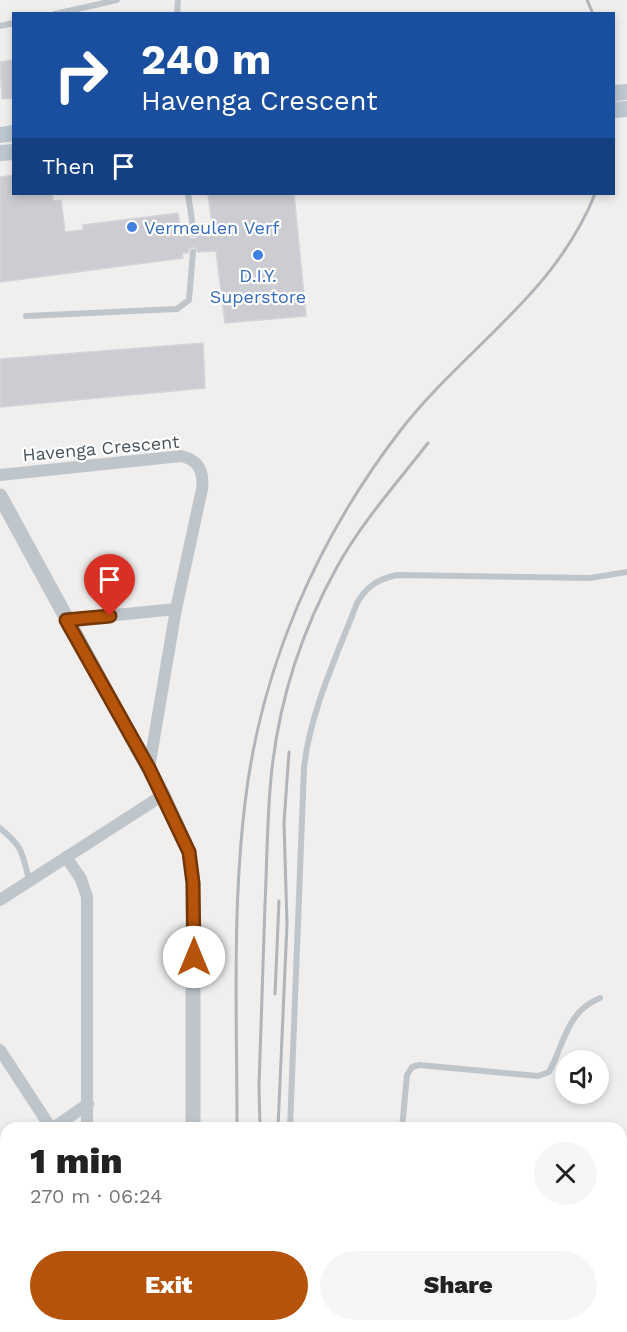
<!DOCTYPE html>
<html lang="en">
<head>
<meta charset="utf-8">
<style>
  body { margin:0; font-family:"Work Sans",sans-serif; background:#f6f6f6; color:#222; height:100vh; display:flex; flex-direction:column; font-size:22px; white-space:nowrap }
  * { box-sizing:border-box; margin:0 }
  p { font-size:20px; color:#767676 }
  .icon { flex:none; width:33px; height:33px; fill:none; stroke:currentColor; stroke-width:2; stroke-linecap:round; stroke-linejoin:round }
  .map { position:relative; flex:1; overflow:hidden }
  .side { position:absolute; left:0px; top:1122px; width:627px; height:210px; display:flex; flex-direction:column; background:#fff; border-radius:18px 18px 0 0; box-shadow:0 3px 9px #0003 }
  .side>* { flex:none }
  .banner { position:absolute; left:12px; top:12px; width:603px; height:183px; border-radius:0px; box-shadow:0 3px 9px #0003; background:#1a4fa0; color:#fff; overflow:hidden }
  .fabs { position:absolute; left:555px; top:1050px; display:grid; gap:12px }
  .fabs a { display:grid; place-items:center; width:54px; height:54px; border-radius:50%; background:#fff; box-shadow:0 3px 9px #0003; font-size:30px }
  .pin { position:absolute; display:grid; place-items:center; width:51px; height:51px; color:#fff; margin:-62px -26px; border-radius:50% 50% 50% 0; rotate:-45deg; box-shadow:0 0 6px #0007 }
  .pin .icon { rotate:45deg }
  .me { position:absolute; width:66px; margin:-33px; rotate:0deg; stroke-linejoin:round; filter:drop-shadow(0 0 4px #0008) }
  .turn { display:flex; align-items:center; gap:21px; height:126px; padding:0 30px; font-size:27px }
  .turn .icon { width:78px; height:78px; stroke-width:2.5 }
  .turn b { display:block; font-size:42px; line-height:51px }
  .then { display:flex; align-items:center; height:57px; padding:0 30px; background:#0003; gap:12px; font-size:22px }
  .round { display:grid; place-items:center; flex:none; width:63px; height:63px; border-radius:32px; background:#f6f6f6 }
  .overview { display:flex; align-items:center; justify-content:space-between; height:102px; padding:0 30px }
  h1 { font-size:36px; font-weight:800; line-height:45px }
  .primary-button { display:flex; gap:12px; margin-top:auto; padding:12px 30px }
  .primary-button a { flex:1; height:69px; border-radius:36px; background:#b45309; color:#fff; font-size:24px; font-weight:800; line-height:69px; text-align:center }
  .primary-button a+a { background:#f6f6f6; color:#222 }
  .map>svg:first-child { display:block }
  .building { fill:#cccdd2; stroke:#d3d5d9; stroke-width:1.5 }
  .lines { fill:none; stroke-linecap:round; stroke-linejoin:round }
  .path { stroke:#7bc6a0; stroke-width:1.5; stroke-dasharray:4.5 3; stroke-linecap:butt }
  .service { stroke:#bec6cc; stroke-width:6 }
  .minor { stroke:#bec6cc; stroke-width:12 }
  .tertiary { stroke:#bec6cc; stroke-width:15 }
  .secondary { stroke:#bdc7d0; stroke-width:16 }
  .rail { stroke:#b1b4b8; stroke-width:3 }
  .route-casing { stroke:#753606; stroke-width:15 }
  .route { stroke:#b45309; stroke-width:10 }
  .shop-dot { fill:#3f7fe0; stroke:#fff; stroke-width:2 }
  .labels { text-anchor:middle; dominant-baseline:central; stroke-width:4.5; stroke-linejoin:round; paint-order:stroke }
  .shop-label { font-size:18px; fill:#366cbe; stroke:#fff; text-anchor:start }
  .street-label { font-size:18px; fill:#48525a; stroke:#fff }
</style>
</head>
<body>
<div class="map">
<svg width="627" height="1332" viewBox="0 0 627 1332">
  <rect width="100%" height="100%" fill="#f1eeee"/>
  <g class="building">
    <polygon points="14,60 14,98 2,99 0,62"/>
    <polygon points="14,175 14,194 52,194 53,201 61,200 65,232 83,230 83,225 178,213 181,234 189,234 190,238 195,239 199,233 213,232 208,194 294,194 306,316 225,323 216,251 198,252 194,247 189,249 188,253 182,253 183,258 0,282 0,177"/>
    <polygon points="203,343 205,388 0,407 0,359"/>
  </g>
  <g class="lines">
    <polyline class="path" points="227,1326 229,1332"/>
    <g class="service">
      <polyline points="55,14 117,0"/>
      <polyline points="177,14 178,0"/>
      <polyline points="0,26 14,23"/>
      <polyline points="188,194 194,234"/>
      <polyline points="26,316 177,309 189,300 193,252"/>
      <path d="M0,828c23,19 22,24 29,52"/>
      <path d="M290,1128l14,-360c6,-57 33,-112 53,-165 10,-17 21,-24 40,-28l193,3 37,-6"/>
      <path d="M402,1128l5,-53 5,-8 7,-2 119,11 11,-4c16,-29 17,-60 51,-74"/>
      <polyline points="621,1197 627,1197"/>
      <polyline points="299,1332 299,1326"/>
    </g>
    <g class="minor">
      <path d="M0,475l181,-19c18,4 23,16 21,33l-26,120 -110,11"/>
      <polyline points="149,768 176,609"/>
      <polyline points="66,857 81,879 87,897 87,1128"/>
      <polyline points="0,900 163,795"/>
      <polyline points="0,1050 51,1128"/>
      <polyline points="53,1128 88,1104"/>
      <polyline points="88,1332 88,1326"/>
    </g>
    <g class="tertiary">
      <polyline points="0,496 163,795 189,852 193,883 193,1128"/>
      <polyline points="193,1326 194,1332"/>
    </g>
    <g class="secondary">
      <polyline points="614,93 627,92"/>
      <polyline points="614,110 627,109"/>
      <polyline points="0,135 14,133"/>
      <polyline points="0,153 14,152"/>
    </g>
    <g class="rail">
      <polyline points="587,0 593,14"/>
      <polyline points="275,994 279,901"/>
      <path d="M237,1128c0,-108 -5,-217 8,-325 16,-136 72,-264 155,-372 65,-84 154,-135 195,-237"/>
      <path d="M260,1128l-1,-42c2,-60 4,-121 6,-181 2,-43 2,-85 6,-127 7,-74 30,-146 66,-211 24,-44 60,-84 91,-124"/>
      <polyline points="278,1128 287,924 284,823 289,752"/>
      <polyline points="239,1326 240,1332"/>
      <polyline points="269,1332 269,1326"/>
    </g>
  </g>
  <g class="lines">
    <g class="route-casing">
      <polyline id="route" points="110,616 66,620 149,768 189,852 193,883 194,957"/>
    </g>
    <use href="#route" class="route"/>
  </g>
  <g class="shop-dot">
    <circle cx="132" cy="227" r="6"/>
    <circle cx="258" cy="255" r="6"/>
  </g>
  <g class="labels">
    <g class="shop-label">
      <text x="144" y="227">Vermeulen Verf</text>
      <text x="258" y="275" text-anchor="middle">D.I.Y.<tspan x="258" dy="21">Superstore</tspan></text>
    </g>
    <g class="street-label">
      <text transform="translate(101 448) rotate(-5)">Havenga Crescent</text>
    </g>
  </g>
</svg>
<div class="fabs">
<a><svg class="icon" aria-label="sound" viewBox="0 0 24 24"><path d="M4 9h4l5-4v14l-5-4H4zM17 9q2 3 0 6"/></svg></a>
</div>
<div class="pin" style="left:110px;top:616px;background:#d93025"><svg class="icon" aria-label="arrive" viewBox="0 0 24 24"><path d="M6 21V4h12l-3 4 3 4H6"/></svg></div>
<svg class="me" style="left:194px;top:957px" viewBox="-20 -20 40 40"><circle r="19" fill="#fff"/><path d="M0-13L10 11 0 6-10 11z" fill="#b45309"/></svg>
<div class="banner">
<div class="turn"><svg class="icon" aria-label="right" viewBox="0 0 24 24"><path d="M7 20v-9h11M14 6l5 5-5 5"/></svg><div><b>240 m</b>Havenga Crescent</div></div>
<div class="then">Then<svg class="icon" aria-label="arrive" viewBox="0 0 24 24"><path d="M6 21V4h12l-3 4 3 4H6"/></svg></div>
</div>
<section class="side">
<div class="overview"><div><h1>1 min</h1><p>270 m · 06:24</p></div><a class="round"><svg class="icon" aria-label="close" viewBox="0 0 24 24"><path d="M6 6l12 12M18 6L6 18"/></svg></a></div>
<div class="primary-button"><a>Exit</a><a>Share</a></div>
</section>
</div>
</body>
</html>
